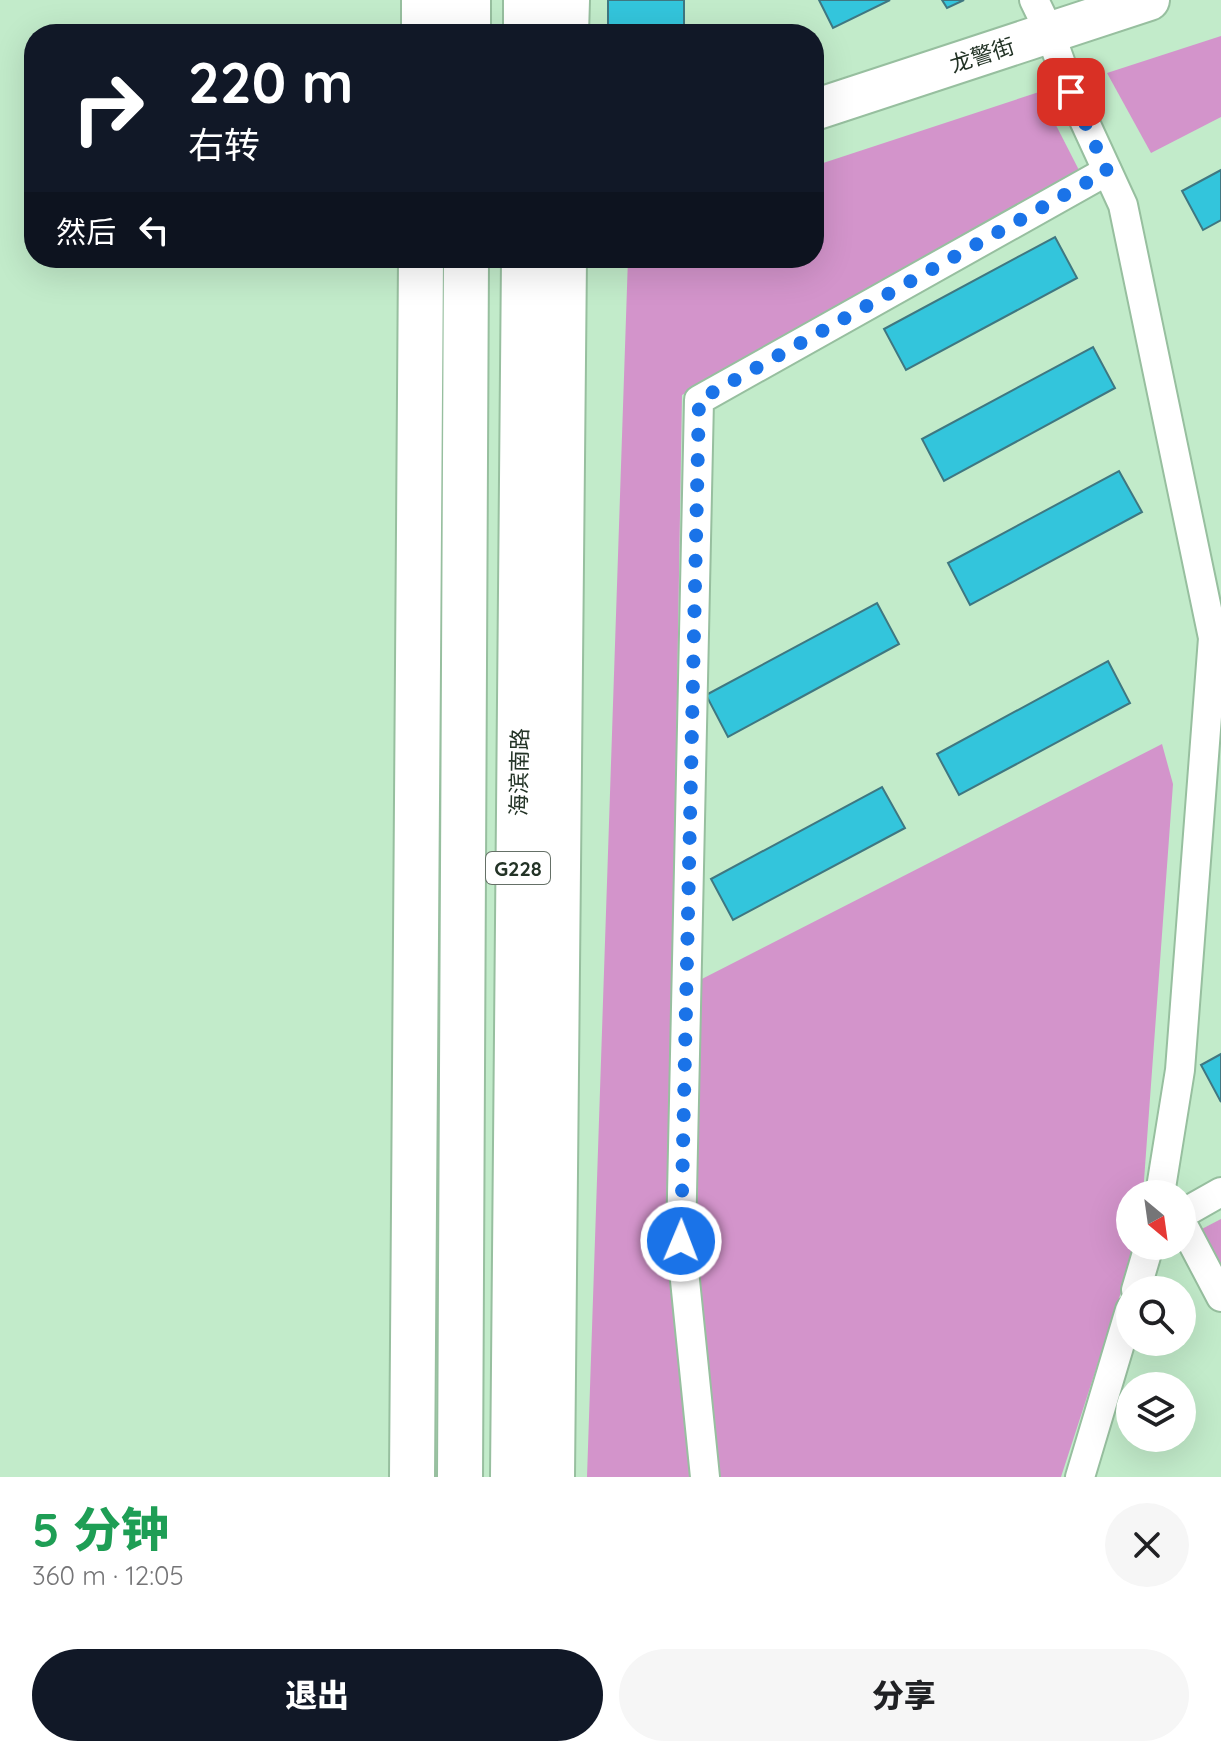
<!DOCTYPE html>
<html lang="zh">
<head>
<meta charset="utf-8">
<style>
  body { margin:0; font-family:Quicksand,"Noto Sans SC",sans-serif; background:#f6f6f6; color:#202124; height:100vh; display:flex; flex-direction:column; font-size:30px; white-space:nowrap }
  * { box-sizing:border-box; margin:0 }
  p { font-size:26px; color:#757577 }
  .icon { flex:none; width:44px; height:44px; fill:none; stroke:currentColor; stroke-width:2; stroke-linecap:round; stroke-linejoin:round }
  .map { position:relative; height:1477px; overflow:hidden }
  .side { display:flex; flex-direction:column; background:#fff; flex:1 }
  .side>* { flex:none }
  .banner { position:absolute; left:24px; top:24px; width:800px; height:244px; border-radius:32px; box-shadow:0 8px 32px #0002; background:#111827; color:#fff; overflow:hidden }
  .needle { width:52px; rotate:151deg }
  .fabs { position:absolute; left:1116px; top:1180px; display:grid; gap:16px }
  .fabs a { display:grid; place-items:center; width:80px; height:80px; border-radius:50%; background:#fff; box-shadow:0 8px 32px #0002; font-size:40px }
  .pin { position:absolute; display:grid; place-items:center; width:68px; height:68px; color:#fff; margin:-34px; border-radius:16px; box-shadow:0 4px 12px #0006 }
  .me { position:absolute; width:88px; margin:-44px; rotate:1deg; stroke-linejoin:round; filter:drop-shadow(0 0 6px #0008) }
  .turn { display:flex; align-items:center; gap:28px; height:168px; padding:0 32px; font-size:36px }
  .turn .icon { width:104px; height:104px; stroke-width:2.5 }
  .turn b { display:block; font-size:56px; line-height:68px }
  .then { display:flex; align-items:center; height:76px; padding:0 32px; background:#0003; gap:16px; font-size:30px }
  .round { display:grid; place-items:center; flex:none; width:84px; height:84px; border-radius:42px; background:#f6f6f6 }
  .summary { display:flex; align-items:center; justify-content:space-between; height:136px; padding:0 32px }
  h1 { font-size:48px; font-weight:800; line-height:60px; color:#1e9e55 }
  .cta { display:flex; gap:16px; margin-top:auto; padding:16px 32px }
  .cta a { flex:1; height:92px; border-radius:48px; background:#111827; color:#fff; font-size:32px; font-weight:800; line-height:92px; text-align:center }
  .cta a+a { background:#f6f6f6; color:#202124 }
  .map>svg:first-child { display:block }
  .green { fill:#d394cb }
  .building { fill:#33c5dc; stroke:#3f7781; stroke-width:2 }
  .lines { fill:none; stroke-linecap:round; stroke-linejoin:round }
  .street-casing { stroke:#97bf9f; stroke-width:32 }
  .secondary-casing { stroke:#97bf9f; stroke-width:44 }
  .highway-casing { stroke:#97bf9f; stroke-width:48 }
  .street { stroke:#fff; stroke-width:28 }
  .secondary { stroke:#fff; stroke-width:40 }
  .highway { stroke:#fff; stroke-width:44 }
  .route { stroke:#1a73e8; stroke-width:14; stroke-dasharray:0 25.2 }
  .labels { text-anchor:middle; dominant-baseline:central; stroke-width:7; stroke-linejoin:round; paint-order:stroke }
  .shield { fill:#fff; stroke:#657067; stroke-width:2 }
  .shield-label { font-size:20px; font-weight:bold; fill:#233326 }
  .street-label { font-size:22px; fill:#233326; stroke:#fff }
</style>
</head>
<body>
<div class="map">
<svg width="1221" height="1477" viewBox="0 0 1221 1477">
  <rect width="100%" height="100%" fill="#c2ebca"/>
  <g class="green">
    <polygon points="1221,36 1221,117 1151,153 1107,73"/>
    <polygon points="1039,92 1082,176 682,395 668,1233 692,1477 587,1477 628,258 814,258 814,166"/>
    <polygon points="1162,744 1173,784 1143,1194 1130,1194 1130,1246 1136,1246 1061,1477 717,1477 691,1236 694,983"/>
    <polygon points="1221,1219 1221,1273 1198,1231"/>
  </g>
  <g class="building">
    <rect x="608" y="0" width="76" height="34"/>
    <polygon points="819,0 890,0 833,28"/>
    <polygon points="942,0 964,0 947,8"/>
    <polygon points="1221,170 1221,220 1203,230 1182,191"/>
    <polygon points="1055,237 1077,278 906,370 884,329"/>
    <polygon points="1093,347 1115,388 944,481 922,439"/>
    <polygon points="1119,471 1142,512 970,605 948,563"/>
    <polygon points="877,603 899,644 728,737 706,695"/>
    <polygon points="1108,661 1130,703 959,795 937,754"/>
    <polygon points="882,787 905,828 733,920 711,879"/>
    <polygon points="1221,1054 1221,1102 1201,1065"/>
  </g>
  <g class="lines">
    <g class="street-casing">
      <g id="street">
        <polyline points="1034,0 1050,33 1071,92 1123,205 1213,638 1180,1070 1160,1194"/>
        <polyline points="1182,1214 1221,1192"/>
        <polyline points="1182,1223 1221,1297"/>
        <polyline points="1136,1290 1149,1246"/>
        <polyline points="705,1477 681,1241 699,400 1107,171"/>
        <polyline points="1080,1477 1130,1310"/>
      </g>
    </g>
    <g class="secondary-casing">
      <polyline id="secondary" points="814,110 1149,0"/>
    </g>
    <g class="highway-casing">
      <g id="highway">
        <polyline points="424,34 424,0"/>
        <polyline points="468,34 468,0"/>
        <polyline points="526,34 526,0"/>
        <polyline points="566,34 567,0"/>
        <polyline points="412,1477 421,258"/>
        <polyline points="460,1477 466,258"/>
        <polyline points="513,1477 524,258"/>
        <polyline points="552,1477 564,258"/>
      </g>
    </g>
    <use href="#street" class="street"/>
    <use href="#secondary" class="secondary"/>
    <use href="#highway" class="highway"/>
  </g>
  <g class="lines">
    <polyline class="route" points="681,1241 699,400 1107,171 1071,92"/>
  </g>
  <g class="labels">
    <rect class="shield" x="486" y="852" width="64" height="32" rx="6"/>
    <g class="shield-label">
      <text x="518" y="868">G228</text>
    </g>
    <g class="street-label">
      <text transform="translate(982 55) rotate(-18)">龙警街</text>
      <text transform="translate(519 772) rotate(-89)">海滨南路</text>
    </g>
  </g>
</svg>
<div class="fabs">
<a><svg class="needle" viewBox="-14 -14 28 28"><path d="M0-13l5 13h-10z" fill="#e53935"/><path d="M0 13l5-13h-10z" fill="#757577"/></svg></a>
<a><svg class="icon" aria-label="search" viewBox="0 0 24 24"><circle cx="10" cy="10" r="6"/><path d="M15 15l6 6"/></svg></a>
<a><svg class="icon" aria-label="layers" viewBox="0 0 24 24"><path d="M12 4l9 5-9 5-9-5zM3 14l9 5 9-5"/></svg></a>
</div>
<div class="pin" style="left:1071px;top:92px;background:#d93025"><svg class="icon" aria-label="arrive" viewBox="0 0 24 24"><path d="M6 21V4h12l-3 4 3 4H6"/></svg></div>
<svg class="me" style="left:681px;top:1241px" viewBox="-20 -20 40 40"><circle r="17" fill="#1a73e8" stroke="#fff" stroke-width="3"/><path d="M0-11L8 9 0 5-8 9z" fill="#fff"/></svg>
<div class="banner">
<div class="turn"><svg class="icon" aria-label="right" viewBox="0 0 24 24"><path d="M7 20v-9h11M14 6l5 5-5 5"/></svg><div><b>220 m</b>右转</div></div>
<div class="then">然后<svg class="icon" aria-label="left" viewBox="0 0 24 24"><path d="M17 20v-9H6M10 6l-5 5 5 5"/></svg></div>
</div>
</div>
<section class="side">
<div class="summary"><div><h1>5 分钟</h1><p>360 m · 12:05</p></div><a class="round"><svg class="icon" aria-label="close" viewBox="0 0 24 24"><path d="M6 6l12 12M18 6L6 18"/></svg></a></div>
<div class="cta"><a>退出</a><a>分享</a></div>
</section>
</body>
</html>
